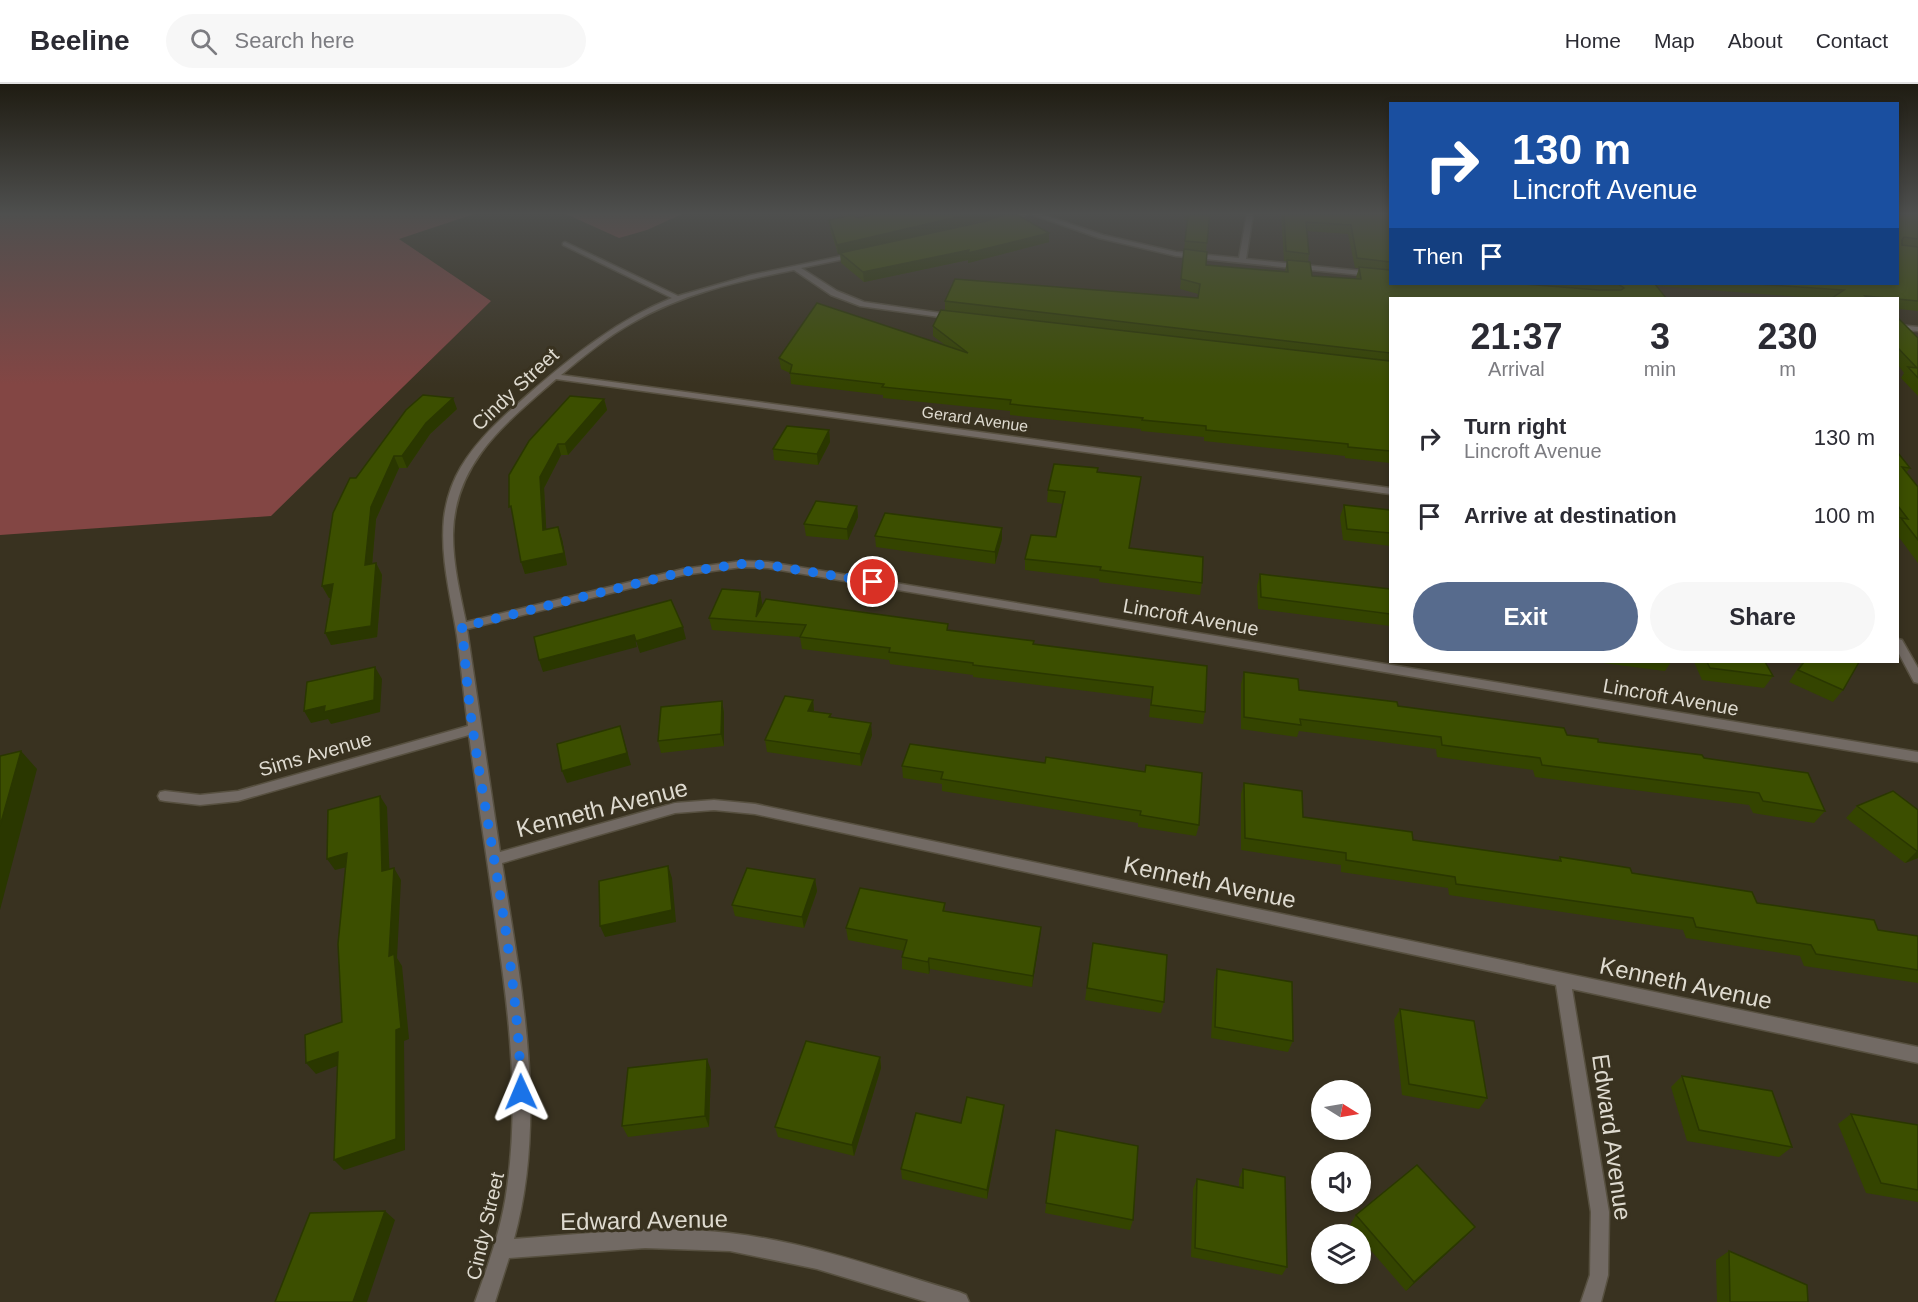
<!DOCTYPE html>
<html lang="en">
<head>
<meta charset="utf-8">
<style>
  body { margin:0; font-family:Helvetica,sans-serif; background:#f7f7f7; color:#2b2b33; height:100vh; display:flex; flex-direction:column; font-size:22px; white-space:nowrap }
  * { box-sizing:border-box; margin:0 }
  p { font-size:20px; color:#7c7c81 }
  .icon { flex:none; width:33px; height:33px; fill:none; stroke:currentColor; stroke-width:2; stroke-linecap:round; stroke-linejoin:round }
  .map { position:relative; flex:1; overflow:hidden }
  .drawer { position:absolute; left:1389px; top:213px; width:510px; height:366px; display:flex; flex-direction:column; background:#fff; border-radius:0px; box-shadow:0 3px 9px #0003 }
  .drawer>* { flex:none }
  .banner { position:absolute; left:1389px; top:18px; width:510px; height:183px; border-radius:0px; box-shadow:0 3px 9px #0003; background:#1a4fa0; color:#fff; overflow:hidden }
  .needle { width:39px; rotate:101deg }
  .buttons { position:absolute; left:1311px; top:996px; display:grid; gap:12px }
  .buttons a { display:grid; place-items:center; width:60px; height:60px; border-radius:50%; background:#fff; box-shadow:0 3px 9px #0003; font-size:30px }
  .pin { position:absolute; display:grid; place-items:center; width:51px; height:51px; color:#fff; margin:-26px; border:3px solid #fff; border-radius:50%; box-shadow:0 2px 6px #0007 }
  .me { position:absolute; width:66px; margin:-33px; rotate:359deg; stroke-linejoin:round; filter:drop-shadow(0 0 4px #0008) }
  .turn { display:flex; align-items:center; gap:21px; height:126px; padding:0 24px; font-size:27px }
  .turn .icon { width:78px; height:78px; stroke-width:2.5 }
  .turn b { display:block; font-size:42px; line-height:51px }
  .then { display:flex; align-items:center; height:57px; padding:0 24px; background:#0003; gap:12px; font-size:22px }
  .eta { display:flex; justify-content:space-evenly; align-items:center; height:102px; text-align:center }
  .eta b { font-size:36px; font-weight:600; line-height:42px }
  .cta { display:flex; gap:12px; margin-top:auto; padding:12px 24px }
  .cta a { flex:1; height:69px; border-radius:36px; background:#576b8d; color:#fff; font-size:24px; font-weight:600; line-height:69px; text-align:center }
  .cta a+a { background:#f7f7f7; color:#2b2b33 }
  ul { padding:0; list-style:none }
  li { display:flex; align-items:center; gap:18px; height:78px; padding:0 24px }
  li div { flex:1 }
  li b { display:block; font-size:22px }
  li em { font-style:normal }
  header { display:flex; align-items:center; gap:36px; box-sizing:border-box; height:84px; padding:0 30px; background:#fff; border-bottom:2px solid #e1e1e2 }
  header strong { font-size:28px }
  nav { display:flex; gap:33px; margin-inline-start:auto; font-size:21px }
  .search { width:420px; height:54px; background:#f7f7f7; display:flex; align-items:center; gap:15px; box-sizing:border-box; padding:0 21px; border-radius:33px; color:#7c7c81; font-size:22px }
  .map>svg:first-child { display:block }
  .green { fill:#834644 }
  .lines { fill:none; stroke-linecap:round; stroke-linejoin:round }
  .street-casing { stroke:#575040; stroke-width:3 }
  .street { fill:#726a64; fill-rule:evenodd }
  .wall { fill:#344400; fill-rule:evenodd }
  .shaded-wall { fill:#2a3700 }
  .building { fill:#3c4f00; stroke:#2a3700; stroke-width:1.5 }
  .route { stroke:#1a73e8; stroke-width:10; stroke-dasharray:0 18 }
  .labels { text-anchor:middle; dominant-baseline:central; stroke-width:6; stroke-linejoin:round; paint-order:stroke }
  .far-street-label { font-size:16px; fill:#dedacf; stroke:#393220 }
  .street-label { font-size:20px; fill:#dedacf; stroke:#393220 }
  .near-street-label { font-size:24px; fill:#dedacf; stroke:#393220 }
</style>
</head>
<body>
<header>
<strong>Beeline</strong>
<div class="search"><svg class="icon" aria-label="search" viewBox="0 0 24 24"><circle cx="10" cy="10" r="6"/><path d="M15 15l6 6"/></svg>Search here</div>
<nav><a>Home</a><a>Map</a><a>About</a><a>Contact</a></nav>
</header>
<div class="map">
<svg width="1918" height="1218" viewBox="0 0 1918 1218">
  <rect width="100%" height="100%" fill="#393220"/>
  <g class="green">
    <polygon points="0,130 474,130 399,155 491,217 271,432 0,451"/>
    <polygon points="566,130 682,130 647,146 619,154"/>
  </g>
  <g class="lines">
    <g class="street-casing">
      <g id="street">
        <polygon points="1018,130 1028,130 1007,138 1002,137"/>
        <polygon points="1031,130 1041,130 1103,151 1176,168 1239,174 1247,130 1253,130 1246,175 1390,190 1390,194 1176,172 1099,154"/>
        <path d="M565,158l113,54 73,-21 106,-22 2,1v2l-58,12 36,23 27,11 90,13 4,2 -4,2 -94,-13 -29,-11 -37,-25c-55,11 -113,24 -162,53 -25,14 -48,33 -71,52l829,113v6l-834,-115c-50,44 -102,83 -103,156 0,30 7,59 13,87l217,-53 59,-8 26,1 1150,190v10l-1150,-194 -26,-1 -59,8 -216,54 33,223 175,-49 39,-3 41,4 1163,243v16l-346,-74 37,223 -1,63 -7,27h-20l9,-27 1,-63 -35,-227 -801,-171 -41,-4 -39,3 -173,50c19,122 46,254 12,376 72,-5 143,-14 215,-6 79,9 155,37 230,59l7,3 3,7h-42l-110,-33 -87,-18 -85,-3 -136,10 -14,44h-20c13,-37 27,-75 32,-114 12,-84 3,-167 -9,-250 -9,-68 -20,-136 -29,-203l-231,66 -38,4 -35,-4 -5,-1 -2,-4 2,-4 5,-1 35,4 38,-4 230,-65c-4,-30 -7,-60 -11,-90 -6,-39 -17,-78 -13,-118 2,-17 8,-36 17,-51 18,-30 45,-53 71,-76 43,-37 86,-71 140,-93l-109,-53v-2z"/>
        <polygon points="1898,241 1918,243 1918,247 1898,245"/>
        <polygon points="1898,555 1902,556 1918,584 1918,599 1914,598 1898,568"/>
      </g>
    </g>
    <use href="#street" class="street"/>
  </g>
  <g class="wall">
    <path d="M876,130h126v2l47,17v9l-81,21v-3l-104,22 -23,-19 -1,-9h-2l-8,-25 -1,-9 29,-2zM998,133l-12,4 -94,21z"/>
    <path d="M1185,130h25l-4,38v13l79,6 2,-10h-3l-3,-47h109v70h508v-70h20v97l-20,-2v-11h-84l-157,-12 8,12h-275v165l-45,-5v-2l-141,-15v-4l-63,-6v-2l-131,-14v-4l-127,-13v-3l-92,-11 -1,-11 -9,-4 -2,-11 166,-13 -12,-9v-10l12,-16v-9l253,-3v-4l-18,-5 7,-68 -3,-1zM1307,147l41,3 7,34h4l-3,9 1,2 -45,-3 -4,-14 1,-8z"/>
    <polygon points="1898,234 1918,254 1918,312 1901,294 1904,289 1898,281"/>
    <polygon points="604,315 607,326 568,371 561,371 544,404 546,446 562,455 567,481 525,490 509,391"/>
    <polygon points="457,325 430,350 407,384 399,384 376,435 372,480 376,479 382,491 377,553 331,561 330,513 329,514 322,502 356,394"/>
    <polygon points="829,346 830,358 818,381 774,376 773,365"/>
    <polygon points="1898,369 1910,384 1906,389 1918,403 1918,479 1898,452"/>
    <polygon points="1098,388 1130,464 1202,499 1200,511 1099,498 1099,495 1025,486 1025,475 1056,453 1063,420 1047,418 1048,406"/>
    <polygon points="1344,421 1390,426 1390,462 1343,456 1340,433"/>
    <polygon points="857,422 858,433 848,456 806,452 804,440"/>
    <polygon points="875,452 1002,455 995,480 876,463"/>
    <polygon points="1260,490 1390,505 1390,542 1258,525 1257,502"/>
    <polygon points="760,508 762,519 762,522 948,540 948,546 1034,560 1207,582 1205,628 1203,640 1149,633 1151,615 973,593 973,591 890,580 889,576 802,565 800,553 712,546 709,534"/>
    <polygon points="1595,578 1671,578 1665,587"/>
    <polygon points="1694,578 1765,578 1773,592 1764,604 1702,596"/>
    <polygon points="1802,578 1859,578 1843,606 1833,618 1789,598"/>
    <polygon points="1244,588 1299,606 1567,651 1598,658 1704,674 1825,727 1814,739 1753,729 1749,721 1535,693 1533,686 1437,673 1436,665 1299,647 1297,653 1241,645 1241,600"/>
    <polygon points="813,616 814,627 831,630 831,634 872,651 861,682 767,668 765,656"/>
    <polygon points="722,617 724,629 724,662 661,669 658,657"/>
    <polygon points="1045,679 1145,687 1146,681 1199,741 1196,752 1138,743 1138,739 942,707 942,700 903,694 902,682"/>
    <polygon points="1244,699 1303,733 1413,756 1557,777 1560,773 1632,789 1757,819 1878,846 1918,852 1918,899 1804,882 1800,872 1686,854 1683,846 1449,811 1448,804 1341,788 1341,781 1241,766 1241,710"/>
    <polygon points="1857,722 1918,726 1918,774 1905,779 1846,734"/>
    <polygon points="815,795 817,807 804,844 735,832 732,821"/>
    <polygon points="945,819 945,827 1041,843 1032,903 930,885 929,890 902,885 902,873 904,867 848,856 846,844"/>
    <polygon points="1093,859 1164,918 1161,929 1085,916"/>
    <polygon points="1217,885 1293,957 1288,968 1211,954 1214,897"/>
    <polygon points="1400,925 1487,1014 1479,1025 1402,1011 1394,936"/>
    <polygon points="880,973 881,984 854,1072 778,1053 775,1043"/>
    <polygon points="711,986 709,1043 628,1053 622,1042"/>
    <polygon points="1682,992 1792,1063 1779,1073 1687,1057 1671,1003"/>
    <polygon points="1851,1030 1918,1041 1918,1118 1866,1109 1838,1040"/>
    <polygon points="1003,1031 987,1115 902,1095 901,1085 961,1039"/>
    <polygon points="1056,1046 1133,1136 1130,1146 1045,1129"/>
    <polygon points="1243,1085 1287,1183 1282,1191 1191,1173 1193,1105 1197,1095 1239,1103 1239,1095"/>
    <polygon points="1356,1131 1466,1152 1406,1207 1360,1154 1360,1150 1358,1150 1350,1141"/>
    <polygon points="1729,1167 1808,1218 1717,1218 1716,1176"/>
  </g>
  <g class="shaded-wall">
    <polygon points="970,130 1002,130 1002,132 838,170 837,161"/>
    <polygon points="1049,149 1049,158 968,179 968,176 864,198 863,188"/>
    <polygon points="453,314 457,325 430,350 407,384 402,372 426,339"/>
    <polygon points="604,315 607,326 568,371 565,360"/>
    <polygon points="829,346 830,358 818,381 817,370"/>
    <polygon points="558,360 561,371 544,404 547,458 543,446 540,393"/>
    <polygon points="394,372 399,384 376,435 371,493 365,481 371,423"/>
    <polygon points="857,422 858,433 848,456 847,445"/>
    <polygon points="558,443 562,455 567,481 525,490 521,478"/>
    <polygon points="1002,444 1002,455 995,480 995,468"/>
    <polygon points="376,479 382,491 377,553 331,561 325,549"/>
    <polygon points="333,500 339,512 329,514 322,502"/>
    <polygon points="760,508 762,519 759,538 756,533"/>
    <polygon points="683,543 686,555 640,569 636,557"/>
    <polygon points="634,551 637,563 543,588 539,576"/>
    <polygon points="375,583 382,595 380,628 331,640 328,635 311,639 304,627"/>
    <polygon points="813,616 814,628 808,627"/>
    <polygon points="722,617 724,629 724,662 721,650"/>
    <polygon points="871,639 872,651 861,682 860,670"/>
    <polygon points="620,642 631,681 567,699 562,687"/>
    <polygon points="21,667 37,685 0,826 0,742"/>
    <polygon points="380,712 387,723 390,799 382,787"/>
    <polygon points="1918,767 1918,774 1905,779 1917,767"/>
    <polygon points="347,769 355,781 335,786 327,775"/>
    <polygon points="668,782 672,794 676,838 605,853 600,842"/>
    <polygon points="394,784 401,796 397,874 402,882 409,955 404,957 405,1066 344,1086 334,1076 389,872"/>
    <polygon points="815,795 817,807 804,844 802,833"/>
    <polygon points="1041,843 1040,854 1032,903 1033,892"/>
    <polygon points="929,874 930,885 929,890 928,878"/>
    <polygon points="338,968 347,978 316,990 306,979"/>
    <polygon points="880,973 881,984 854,1072 852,1061"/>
    <polygon points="707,975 711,986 709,1043 705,1032"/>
    <polygon points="1004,1021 1003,1031 987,1115 987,1106"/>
    <polygon points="385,1127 395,1136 367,1218 353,1218"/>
    <polygon points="1475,1143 1466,1152 1406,1207 1414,1198"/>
  </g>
  <g class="building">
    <polygon points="876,130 970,130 837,161 829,136 852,131 858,134"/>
    <polygon points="1006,130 1016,130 1049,149 968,169 969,166 863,188 840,169 986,137"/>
    <polygon points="1188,130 1210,130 1207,159 1185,157"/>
    <polygon points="1284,130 1390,130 1390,178 1357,174 1351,141 1306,138 1309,170 1286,167"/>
    <polygon points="1898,130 1918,130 1918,155 1904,153 1902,156 1902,161 1918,163 1918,217 1865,212 1867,214 1832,214 1844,206 1756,200 1898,200"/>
    <polygon points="1184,165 1207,168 1206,181 1288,188 1287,176 1310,178 1312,192 1361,195 1359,183 1390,186 1390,200 1524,200 1599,206 1621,206 1624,204 1618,200 1613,200 1655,200 1666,214 1390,214 1390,269 945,217 955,195 1198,214 1200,200 1181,195"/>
    <polygon points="817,219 968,269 933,242 941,226 1390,277 1390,367 1348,363 1348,360 1206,346 1206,342 1142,336 1143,334 1010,320 1011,316 882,303 884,300 790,289 792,281 779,274"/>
    <polygon points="1898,234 1918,254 1918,294 1908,283 1917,284 1898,264"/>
    <polygon points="423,311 453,314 426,339 402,372 394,372 371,423 365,481 376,479 371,542 325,549 333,500 322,502 333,429 350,394 356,394 406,326"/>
    <polygon points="570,312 604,315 565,360 558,360 540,393 543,446 558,443 564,469 521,478 511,422 509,423 509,391 529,357"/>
    <polygon points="787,342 829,346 817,370 773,365"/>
    <polygon points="1898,369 1910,384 1902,383 1918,403 1918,456 1901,434 1908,435 1898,422"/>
    <polygon points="1054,380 1098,384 1097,388 1141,393 1129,464 1203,473 1202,499 1100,486 1101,483 1025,475 1031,451 1056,453 1065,408 1048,406"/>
    <polygon points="816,417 857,422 847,445 804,440"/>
    <polygon points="1344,421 1390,426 1390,449 1347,445"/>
    <polygon points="885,429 1002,444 995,468 875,452"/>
    <polygon points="1260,490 1390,505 1390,530 1261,513"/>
    <polygon points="722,505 760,508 756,533 766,515 948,540 947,546 1034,557 1033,560 1207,582 1205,628 1151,621 1153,603 973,581 973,579 889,568 890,564 800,553 806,541 709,534"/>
    <polygon points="671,516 683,543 636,557 634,551 539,576 534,553"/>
    <polygon points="1707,578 1765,578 1773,592 1710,584"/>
    <polygon points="1804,578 1859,578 1843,606 1798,586"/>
    <polygon points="375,583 374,616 324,628 325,622 304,627 307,598"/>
    <polygon points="1244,588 1298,595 1299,606 1397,618 1398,622 1564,644 1567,651 1598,655 1598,658 1702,671 1704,674 1808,689 1825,727 1763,717 1759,709 1542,681 1540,674 1442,661 1441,653 1300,635 1301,641 1244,633"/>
    <polygon points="785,612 813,616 808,627 831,630 829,633 871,639 860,670 765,656"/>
    <polygon points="722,617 721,650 658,657 661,623"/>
    <polygon points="620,642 627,669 562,687 557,660"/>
    <polygon points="910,660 1045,679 1046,673 1145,688 1146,681 1202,689 1199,741 1140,731 1141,727 941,695 943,688 902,682"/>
    <polygon points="21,667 0,742 0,672"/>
    <polygon points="1244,699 1302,707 1303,733 1412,748 1413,756 1561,777 1560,773 1630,784 1632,789 1752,808 1757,819 1874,836 1878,846 1918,852 1918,886 1816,870 1811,861 1696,843 1693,834 1456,800 1455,793 1346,776 1346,769 1245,754"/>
    <polygon points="1893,707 1918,726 1918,767 1917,767 1857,722"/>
    <polygon points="380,712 382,787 394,784 389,872 394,870 401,944 396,946 396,1055 334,1076 338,968 306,979 305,951 342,938 338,860 347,769 327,775 328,726"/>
    <polygon points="668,782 672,826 600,842 599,797"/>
    <polygon points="747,784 815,795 802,833 732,821"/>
    <polygon points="860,804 945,819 943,827 1041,843 1033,892 929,874 928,878 902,873 907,856 846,844"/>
    <polygon points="1093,859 1167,871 1164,918 1087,904"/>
    <polygon points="1217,885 1292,898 1293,957 1215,943"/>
    <polygon points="1400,925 1474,937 1487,1014 1409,1000"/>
    <polygon points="806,957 880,973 852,1061 775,1043"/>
    <polygon points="707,975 705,1032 622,1042 628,984"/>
    <polygon points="1682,992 1772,1007 1792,1063 1699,1046"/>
    <polygon points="967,1013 1004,1021 987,1106 901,1085 916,1029 961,1039"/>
    <polygon points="1851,1030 1918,1041 1918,1106 1881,1099"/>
    <polygon points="1056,1046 1138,1062 1133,1136 1046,1119"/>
    <polygon points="1417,1081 1475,1143 1414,1198 1356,1131"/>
    <polygon points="1243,1085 1285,1093 1287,1183 1195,1164 1197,1095 1243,1104"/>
    <polygon points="385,1127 353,1218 275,1218 310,1129"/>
    <polygon points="1729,1167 1807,1201 1808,1218 1730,1218"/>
  </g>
  <linearGradient id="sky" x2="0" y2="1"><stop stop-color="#1f1c12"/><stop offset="0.43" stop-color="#4e4f4e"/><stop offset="1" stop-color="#4e4f4e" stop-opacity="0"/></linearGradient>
  <rect width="1918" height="301" fill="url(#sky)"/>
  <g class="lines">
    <path class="route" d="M521,1008c-3,-121 -30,-241 -48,-361 -5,-34 -8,-69 -11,-104l221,-55 59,-8 26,1 105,17"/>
  </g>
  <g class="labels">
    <g class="far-street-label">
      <text transform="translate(975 335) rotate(8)">Gerard Avenue</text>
    </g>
    <g class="street-label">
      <text transform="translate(515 305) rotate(-43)">Cindy Street</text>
      <text transform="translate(1191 533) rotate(10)">Lincroft Avenue</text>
      <text transform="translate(1671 613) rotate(10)">Lincroft Avenue</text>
      <text transform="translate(315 670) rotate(-16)">Sims Avenue</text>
      <text transform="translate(485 1142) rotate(-77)">Cindy Street</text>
    </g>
    <g class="near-street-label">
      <text transform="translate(602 724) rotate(-14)">Kenneth Avenue</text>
      <text transform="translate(1210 798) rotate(12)">Kenneth Avenue</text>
      <text transform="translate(1686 899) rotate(12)">Kenneth Avenue</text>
      <text transform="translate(1612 1053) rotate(82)">Edward Avenue</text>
      <text transform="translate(644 1136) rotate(-1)">Edward Avenue</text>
    </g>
  </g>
</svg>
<div class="buttons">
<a><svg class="needle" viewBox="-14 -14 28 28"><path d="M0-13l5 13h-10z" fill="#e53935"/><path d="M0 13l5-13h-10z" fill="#7c7c81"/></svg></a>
<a><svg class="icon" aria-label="sound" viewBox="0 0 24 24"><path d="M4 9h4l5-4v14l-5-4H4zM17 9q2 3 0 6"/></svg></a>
<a><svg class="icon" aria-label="layers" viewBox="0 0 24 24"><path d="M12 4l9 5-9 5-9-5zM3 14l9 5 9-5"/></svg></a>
</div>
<div class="pin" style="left:873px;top:498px;background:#d93025"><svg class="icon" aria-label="arrive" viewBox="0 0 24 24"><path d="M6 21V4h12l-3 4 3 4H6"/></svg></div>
<svg class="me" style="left:521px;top:1008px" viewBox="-20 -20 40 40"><path d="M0-17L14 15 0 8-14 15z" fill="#1a73e8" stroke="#fff" stroke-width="4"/></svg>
<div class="banner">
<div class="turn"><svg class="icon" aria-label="right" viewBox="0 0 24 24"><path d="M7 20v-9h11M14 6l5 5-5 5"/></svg><div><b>130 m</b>Lincroft Avenue</div></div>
<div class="then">Then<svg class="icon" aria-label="arrive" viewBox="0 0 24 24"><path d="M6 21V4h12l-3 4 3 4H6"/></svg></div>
</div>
<section class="drawer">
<div class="eta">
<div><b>21:37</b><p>Arrival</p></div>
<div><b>3</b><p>min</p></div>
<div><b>230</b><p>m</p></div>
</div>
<ul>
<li><svg class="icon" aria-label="right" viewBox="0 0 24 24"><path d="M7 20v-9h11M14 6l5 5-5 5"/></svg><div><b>Turn right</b><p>Lincroft Avenue</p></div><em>130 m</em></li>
<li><svg class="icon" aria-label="arrive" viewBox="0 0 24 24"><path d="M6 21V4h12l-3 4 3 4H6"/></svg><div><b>Arrive at destination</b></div><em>100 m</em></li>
</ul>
<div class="cta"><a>Exit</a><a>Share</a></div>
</section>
</div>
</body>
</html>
